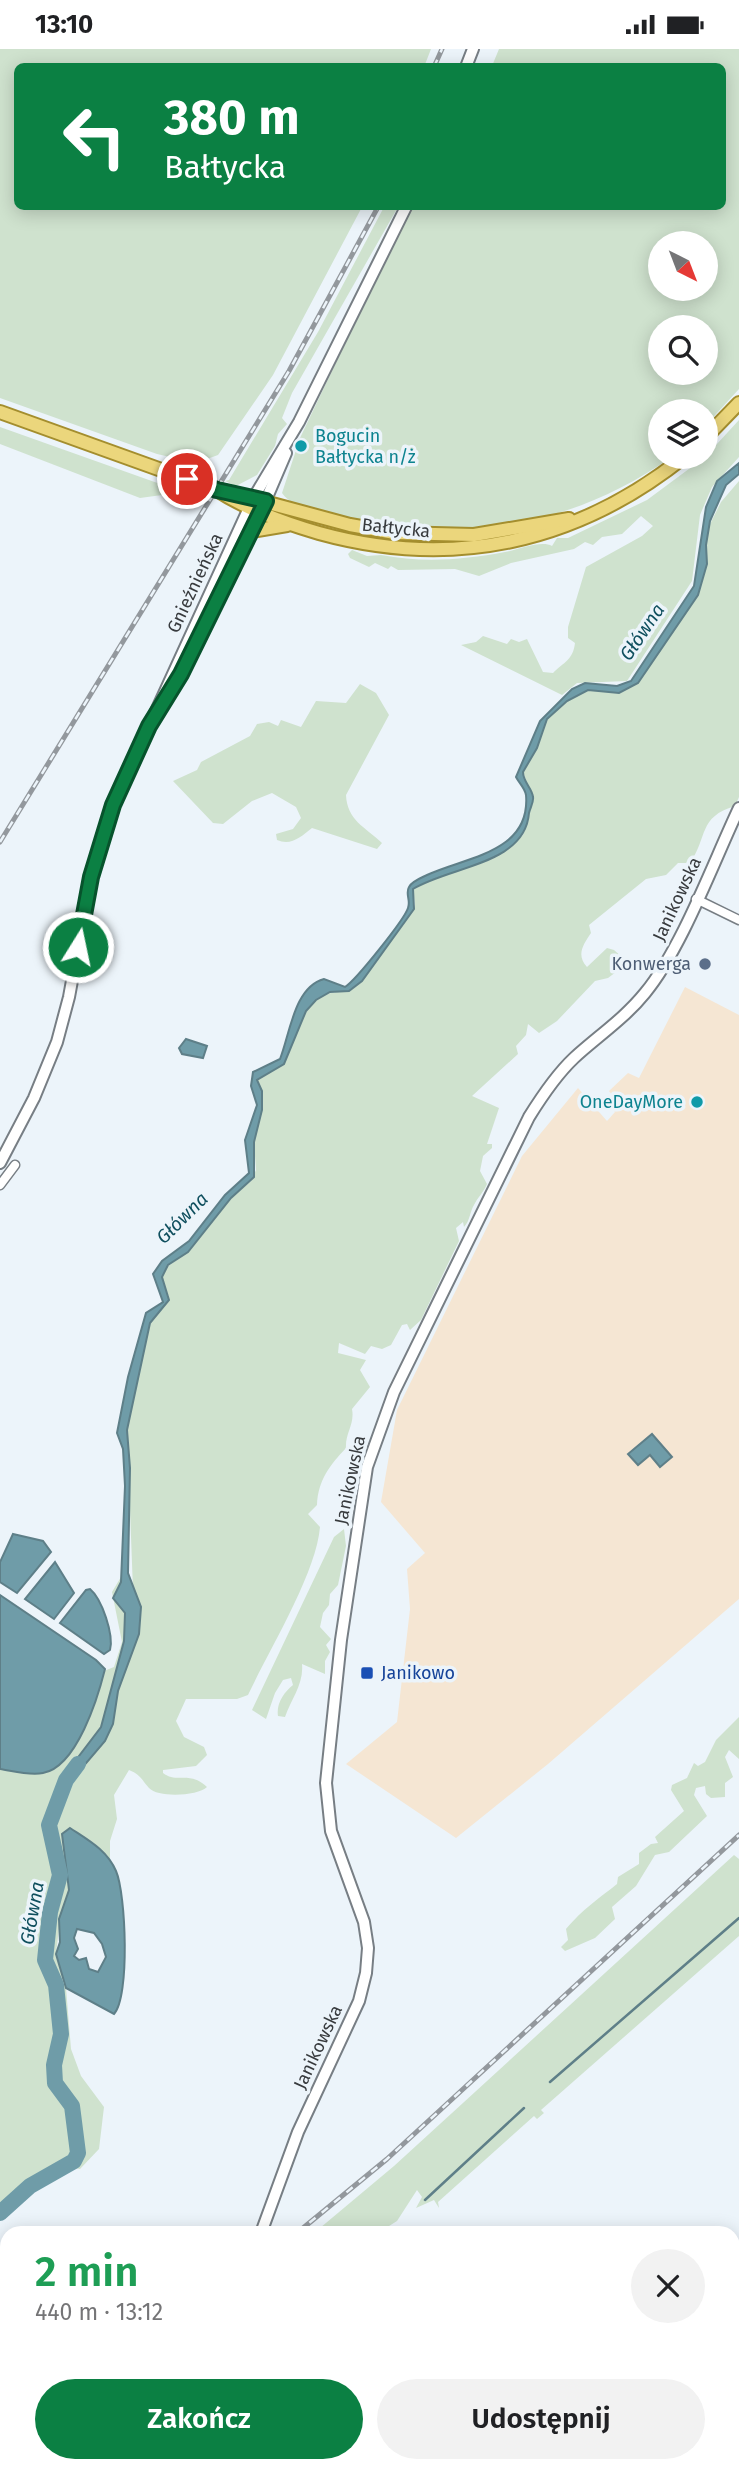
<!DOCTYPE html>
<html lang="pl">
<head>
<meta charset="utf-8">
<style>
  body { margin:0; font-family:"Fira Sans",sans-serif; background:#f2f2f2; color:#202124; height:100vh; display:flex; flex-direction:column; font-size:26px; white-space:nowrap }
  * { box-sizing:border-box; margin:0 }
  p { font-size:23px; color:#757577 }
  .icon { flex:none; width:38px; height:38px; fill:none; stroke:currentColor; stroke-width:2; stroke-linecap:round; stroke-linejoin:round }
  .map { position:relative; flex:1; overflow:hidden }
  .drawer { position:absolute; left:0px; top:2177px; width:740px; height:247px; display:flex; flex-direction:column; background:#fff; border-radius:21px 21px 0 0; box-shadow:0 4px 18px #0003 }
  .drawer>* { flex:none }
  .banner { position:absolute; left:14px; top:14px; width:712px; height:147px; border-radius:10px; box-shadow:0 4px 18px #0003; background:#0b8043; color:#fff; overflow:hidden }
  .needle { width:46px; rotate:138deg }
  .controls { position:absolute; left:648px; top:182px; display:grid; gap:14px }
  .controls a { display:grid; place-items:center; width:70px; height:70px; border-radius:50%; background:#fff; box-shadow:0 4px 18px #0003; font-size:35px }
  .pin { position:absolute; display:grid; place-items:center; width:60px; height:60px; color:#fff; margin:-30px; border:4px solid #fff; border-radius:50%; box-shadow:0 2px 7px #0007 }
  .me { position:absolute; width:77px; margin:-38px; rotate:10deg; stroke-linejoin:round; filter:drop-shadow(0 0 5px #0008) }
  .turn { display:flex; align-items:center; gap:24px; height:147px; padding:0 35px; font-size:32px }
  .turn .icon { width:91px; height:91px; stroke-width:2.5 }
  .turn b { display:block; font-size:49px; line-height:60px }
  .round { display:grid; place-items:center; flex:none; width:74px; height:74px; border-radius:37px; background:#f2f2f2 }
  .overview { display:flex; align-items:center; justify-content:space-between; height:119px; padding:0 35px }
  h1 { font-size:42px; font-weight:600; line-height:52px; color:#1e9e55 }
  .cta { display:flex; gap:14px; margin-top:auto; padding:14px 35px }
  .cta a { flex:1; height:80px; border-radius:42px; background:#0b8043; color:#fff; font-size:28px; font-weight:600; line-height:80px; text-align:center }
  .cta a+a { background:#f2f2f2; color:#202124 }
  .status { display:flex; justify-content:space-between; align-items:center; height:49px; padding:0 35px; background:#fff; direction:ltr }
  .status svg { height:19px; fill:currentColor }
  .map>svg:first-child { display:block }
  .industrial { fill:#f5e6d3 }
  .green { fill:#cfe2ce; fill-rule:evenodd }
  .water { fill:#6f9ca8; stroke:#5e7f88; stroke-width:2; fill-rule:evenodd }
  .lines { fill:none; stroke-linecap:round; stroke-linejoin:round }
  .stream { stroke:#5e7f88; stroke-width:2.5 }
  .river { stroke:#6f9ca8; stroke-width:16 }
  .street-casing { stroke:#777e84; stroke-width:11 }
  .secondary-casing { stroke:#777e84; stroke-width:14 }
  .primary-casing { stroke:#a48e2e; stroke-width:16 }
  .street { stroke:#fff; stroke-width:8 }
  .secondary { stroke:#fff; stroke-width:10 }
  .primary { stroke:#ebd67c; stroke-width:12 }
  .rail-casing { stroke:#93989d; stroke-width:5 }
  .rail { stroke:#ecf4fa; stroke-width:2.5; stroke-dasharray:8; stroke-linecap:butt }
  .route-casing { stroke:#07532c; stroke-width:18 }
  .route { stroke:#0b8043; stroke-width:12 }
  .culture-dot { fill:#0f9aa8; stroke:#ecf4fa; stroke-width:2.5 }
  .service-dot { fill:#5c6f8a; stroke:#ecf4fa; stroke-width:2.5 }
  .transit-dot { fill:#1a4fb4; stroke:#ecf4fa; stroke-width:2.5 }
  .labels { text-anchor:middle; dominant-baseline:central; stroke-width:7; stroke-linejoin:round; paint-order:stroke }
  .culture-label { font-size:18px; fill:#0d838f; stroke:#ecf4fa; text-anchor:start }
  .street-label { font-size:18px; fill:#383b3e; stroke:#ecf4fa }
  .service-label { font-size:18px; fill:#4e5e75; stroke:#ecf4fa; text-anchor:end }
  .transit-label { font-size:18px; fill:#164399; stroke:#ecf4fa; text-anchor:start }
  .water-label { font-size:19px; font-style:italic; fill:#0f4f5e; stroke:#ecf4fa }
</style>
</head>
<body>
<div class="status"><b>13:10</b><svg viewBox="0 0 49 12"><path d="M0 12V9h3v3zM5 12V6h3v6zM10 12V3h3v9zM15 12V0h3v12zM26 1h20v11H26zM47 4h2v5h-2z"/></svg></div>
<div class="map">
<svg width="739" height="2423" viewBox="0 0 739 2423">
  <rect width="100%" height="100%" fill="#ecf4fa"/>
  <g class="industrial">
    <polygon points="685,938 739,966 739,1550 548,1715 456,1789 346,1715 397,1673 410,1560 407,1520 425,1504 381,1453 397,1361 522,1107 578,1039 607,1072 615,1063 605,1053 612,1046 609,1042 628,1024 639,1029"/>
    <polygon points="739,2240 739,2423 648,2423 642,2417 733,2417 733,2245"/>
  </g>
  <g class="green">
    <polygon points="0,0 431,0 424,18 18,18 18,158 362,158 273,326 218,406 196,414 157,405 0,349"/>
    <path d="M499,0h240v340l-34,37v-15h-45v46h11c-96,69 -216,90 -330,60 -18,-5 -47,-7 -59,-24l18,-55 110,-231h313v-140l-231,-1zM660,194h45v46h-45zM660,278h45v46h-45z"/>
    <polygon points="384,158 398,158 292,344 282,369 287,375 278,385 275,397 257,426 236,437 225,432 229,431 318,283"/>
    <path d="M739,371v37l-27,30 -12,28 -8,66 -65,100 -50,2 -15,12 -101,-50 15,-3 7,-6 24,8 4,-5 8,3 8,-3 16,33 10,1c11,-11 20,-13 22,-30l-7,-5v-11l18,-60 56,-31 11,-10 -12,-10 -19,18 -20,3 -9,8 -8,-3 -11,7 -63,14 -32,13 -24,-7 -57,1 -7,-4 -3,3 -13,-6 -6,4 -19,-9 -2,-4 4,-4 15,6 14,-1c41,8 82,5 124,-3 13,-2 36,-12 47,-6l5,-8h11l79,-38 58,-43z"/>
    <polygon points="0,378 163,436 162,446 140,449 0,395"/>
    <path d="M739,432v316l-4,9c-37,11 -27,31 -45,57h-12l-12,12 -20,4 -57,46 2,8c-8,12 -15,22 -4,34l20,-19 7,2 9,8 1,8 -16,12 -13,3 -38,40 -18,12 -11,-9 -2,11 -10,11 2,8 -46,42 27,12 -12,36h5v4l-9,8 -3,15 7,13c-4,9 -9,13 -13,21 -4,6 -4,16 -10,22l-1,-5 -7,6 3,13 -38,79 -11,10 -3,-6 -5,1 -11,20 -9,4 -11,-3 -6,8 -26,-11 -1,10 28,7 -6,10 10,17 -18,22c3,15 -7,24 -6,39 -16,17 -28,32 -29,57l-9,9 12,13c-4,47 -51,123 -72,168l-11,4h-51l-10,22 8,16 20,10 3,8 -11,11 -33,4v3c14,11 26,-3 44,14 -9,9 -49,11 -58,1 -8,-9 -8,-13 -20,-18l-15,25 3,24 -7,22v19l-13,-14 -27,-18 -8,6 7,56 -8,22 -5,42 10,34 5,61 10,27 23,31 -5,42 -19,20 -11,-2 -39,22 -30,28v-448c14,2 31,7 44,4 33,-7 52,-75 60,-102l10,-4 8,-25 -10,-50 9,-15 12,13 -6,-160 23,-107 19,-26 -7,-16 2,-12 24,-17 43,-54 20,-17 5,-11 -2,-28 8,-32 -5,-30 27,-16 22,-53 14,-16 33,-6 9,-8 47,-65 6,-11 -2,-16 39,-19 29,-7 42,-28 10,-35 -10,-28 12,-20 12,-33 21,-18 20,-11 31,3 19,-10 60,-88 9,-36v-29l14,-28z"/>
    <path d="M360,635l16,9 13,22 -43,80c1,25 19,32 36,48l-5,6 -65,-21c-11,9 -21,18 -35,12l-1,-6 17,-5 8,-11 -5,-11 -24,-14 -20,8 -29,23 -10,-1 -40,-42 24,-11 4,-8 49,-26 7,-12 12,-2 9,4 3,-6 20,7 15,-26 30,2z"/>
    <path d="M344,1480l2,17 -8,39 -8,9 -1,11 -6,8 -3,14 11,12 -5,6 4,7 -5,9v13l-23,-10c2,20 -11,35 -17,53l-7,-1c-2,-12 6,-24 15,-31l-2,-7 -8,2 -8,13 -9,26 -14,-9 82,-173z"/>
    <path d="M739,1668v42l-10,-9 -4,7 8,20 -8,6v14l-14,1 -5,-4 -1,-8 -9,2 -2,7 13,21 -38,36 -14,3 -19,31 -24,21 3,12 -20,19 -30,13 -4,-4 7,-7 -2,-11c18,-21 31,-29 51,-45l1,-7 21,-13v-11l12,-9 7,-1 -3,-6 29,-26 -13,-21 1,-5 15,-7 7,-15 4,3 7,-4 11,-22z"/>
    <polygon points="734,1806 739,1810 739,1887 541,2061 544,2064 537,2070 534,2067 438,2153 439,2159 434,2151 416,2159 422,2148 417,2141 397,2172 378,2184 314,2184 394,2117"/>
    <polygon points="330,2417 394,2417 394,2423 329,2423"/>
  </g>
  <g class="water">
    <path d="M739,414v11l-13,11 -16,36 -4,24 1,19 -9,31 -60,88 -19,10 -31,-3 -21,11 -20,18 -10,29 -14,24c0,10 9,16 10,25 1,5 -3,11 -4,16 -4,52 -79,53 -116,76l1,20 -52,72 -13,10 -19,1 -14,8 -10,11 -22,53 -27,16 5,11v19l-8,32v35l-23,21 -43,54 -20,13 -6,12 7,23 -19,23 -23,107 3,38 -2,105 13,34 -2,27 -21,57 -5,33 -8,17 -35,41 -7,-5 38,-50 23,-86 1,-28 -12,-15 8,-16 4,-96 -2,-37 -6,-16 11,-56 18,-64 17,-11 -10,-28 9,-13 27,-20 36,-46 24,-22 -4,-33 12,-35 -6,-19 2,-14 27,-13c10,-25 14,-72 44,-80l21,8c11,-7 59,-67 63,-79 3,-8 -3,-14 1,-21 3,-6 12,-9 18,-12 38,-18 104,-22 99,-80 -1,-7 -7,-12 -10,-18l24,-56 32,-32 13,-6 32,3 14,-5 63,-95 12,-79 11,-26z"/>
    <polygon points="186,990 207,997 203,1009 182,1005 179,999"/>
    <polygon points="652,1385 672,1408 660,1418 650,1406 638,1416 628,1405"/>
    <polygon points="13,1485 43,1492 51,1503 17,1544 0,1533 0,1513"/>
    <polygon points="55,1513 74,1544 54,1570 25,1550"/>
    <path d="M90,1540c12,10 24,46 20,61l-6,4 -44,-31 26,-33z"/>
    <path d="M0,1546l96,65 9,9c-7,28 -28,98 -62,104 -13,3 -30,-2 -43,-4z"/>
    <path d="M70,1779c18,12 37,22 46,43 10,23 14,126 -2,143l-48,-26 -10,-34 4,-12 -1,-23 10,-29 -7,-56zM77,1880l17,4 8,11 4,13 -8,15 -9,-3 -3,-11 -7,2 -5,-4 4,-7 -4,-11z"/>
  </g>
  <g class="lines">
    <g class="stream">
      <polyline points="550,2033 739,1869"/>
      <polyline points="425,2151 524,2059"/>
      <polyline points="332,2423 334,2417"/>
    </g>
    <g class="river">
      <polyline points="0,2164 30,2137 74,2112 78,2104 72,2057 55,2034 54,2016 61,1985 56,1936 45,1911 50,1863 60,1826 49,1776 66,1731 78,1715"/>
      <polyline points="0,2251 7,2278"/>
      <polyline points="0,2395 7,2385"/>
    </g>
    <g class="street-casing">
      <g id="street">
        <polyline points="696,850 739,871"/>
        <polyline points="0,1136 15,1116"/>
      </g>
    </g>
    <g class="secondary-casing">
      <g id="secondary">
        <polyline points="466,18 473,0"/>
        <polyline points="171,642 256,474 286,404"/>
        <polyline points="0,1114 34,1049 57,993 69,948 91,828 113,756 254,448 299,373 406,158"/>
        <path d="M261,2184l37,-101 61,-131 7,-28 2,-25 -4,-26 -33,-91 -5,-48 15,-143 26,-173 27,-75 135,-275c13,-21 27,-42 45,-59 24,-22 50,-39 71,-65 37,-45 68,-130 94,-185"/>
        <polyline points="184,2423 186,2417"/>
      </g>
    </g>
    <g class="primary-casing">
      <g id="primary">
        <path d="M0,363l217,78c31,20 67,33 102,43 134,37 257,10 365,-76"/>
        <polyline points="705,389 739,354"/>
        <polyline points="220,441 350,476 395,484 474,486 569,470"/>
        <polyline points="252,482 287,476"/>
      </g>
    </g>
    <use href="#street" class="street"/>
    <use href="#secondary" class="secondary"/>
    <use href="#primary" class="primary"/>
    <g class="rail-casing">
      <g id="rail">
        <polyline points="434,18 442,0"/>
        <polyline points="0,793 289,322 378,158"/>
        <polyline points="297,2184 387,2110 739,1786"/>
        <polyline points="0,2318 7,2316"/>
      </g>
    </g>
    <use href="#rail" class="rail"/>
  </g>
  <g class="lines">
    <g class="route-casing">
      <polyline id="route" points="78,898 91,828 113,756 149,677 181,625 266,452 217,441 187,430"/>
    </g>
    <use href="#route" class="route"/>
  </g>
  <g class="culture-dot">
    <circle cx="301" cy="397" r="7"/>
    <circle cx="697" cy="1053" r="7"/>
  </g>
  <circle class="service-dot" cx="705" cy="915" r="7"/>
  <rect class="transit-dot" x="360" y="1617" width="14" height="14" rx="3.5"/>
  <g class="labels">
    <g class="culture-label">
      <text x="315" y="387">Bogucin<tspan x="315" dy="21">Bałtycka n/ż</tspan></text>
      <text x="683" y="1053" text-anchor="end">OneDayMore</text>
    </g>
    <g class="street-label">
      <text transform="translate(396 479) rotate(6)">Bałtycka</text>
      <text transform="translate(195 534) rotate(-65)">Gnieźnieńska</text>
      <text transform="translate(677 850) rotate(-65)">Janikowska</text>
      <text transform="translate(350 1431) rotate(-78)">Janikowska</text>
      <text transform="translate(318 1998) rotate(-65)">Janikowska</text>
    </g>
    <g class="service-label">
      <text x="691" y="915">Konwerga</text>
    </g>
    <g class="transit-label">
      <text x="381" y="1624">Janikowo</text>
    </g>
    <g class="water-label">
      <text transform="translate(642 583) rotate(-56)">Główna</text>
      <text transform="translate(182 1169) rotate(-45)">Główna</text>
      <text transform="translate(32 1864) rotate(-80)">Główna</text>
    </g>
  </g>
</svg>
<div class="controls">
<a><svg class="needle" viewBox="-14 -14 28 28"><path d="M0-13l5 13h-10z" fill="#e53935"/><path d="M0 13l5-13h-10z" fill="#757577"/></svg></a>
<a><svg class="icon" aria-label="search" viewBox="0 0 24 24"><circle cx="10" cy="10" r="6"/><path d="M15 15l6 6"/></svg></a>
<a><svg class="icon" aria-label="layers" viewBox="0 0 24 24"><path d="M12 4l9 5-9 5-9-5zM3 14l9 5 9-5"/></svg></a>
</div>
<div class="pin" style="left:187px;top:430px;background:#d93025"><svg class="icon" aria-label="arrive" viewBox="0 0 24 24"><path d="M6 21V4h12l-3 4 3 4H6"/></svg></div>
<svg class="me" style="left:78px;top:898px" viewBox="-20 -20 40 40"><circle r="17" fill="#0b8043" stroke="#fff" stroke-width="3"/><path d="M0-11L8 9 0 5-8 9z" fill="#fff"/></svg>
<div class="banner">
<div class="turn"><svg class="icon" aria-label="left" viewBox="0 0 24 24"><path d="M17 20v-9H6M10 6l-5 5 5 5"/></svg><div><b>380 m</b>Bałtycka</div></div>
</div>
<section class="drawer">
<div class="overview"><div><h1>2 min</h1><p>440 m · 13:12</p></div><a class="round"><svg class="icon" aria-label="close" viewBox="0 0 24 24"><path d="M6 6l12 12M18 6L6 18"/></svg></a></div>
<div class="cta"><a>Zakończ</a><a>Udostępnij</a></div>
</section>
</div>
</body>
</html>
